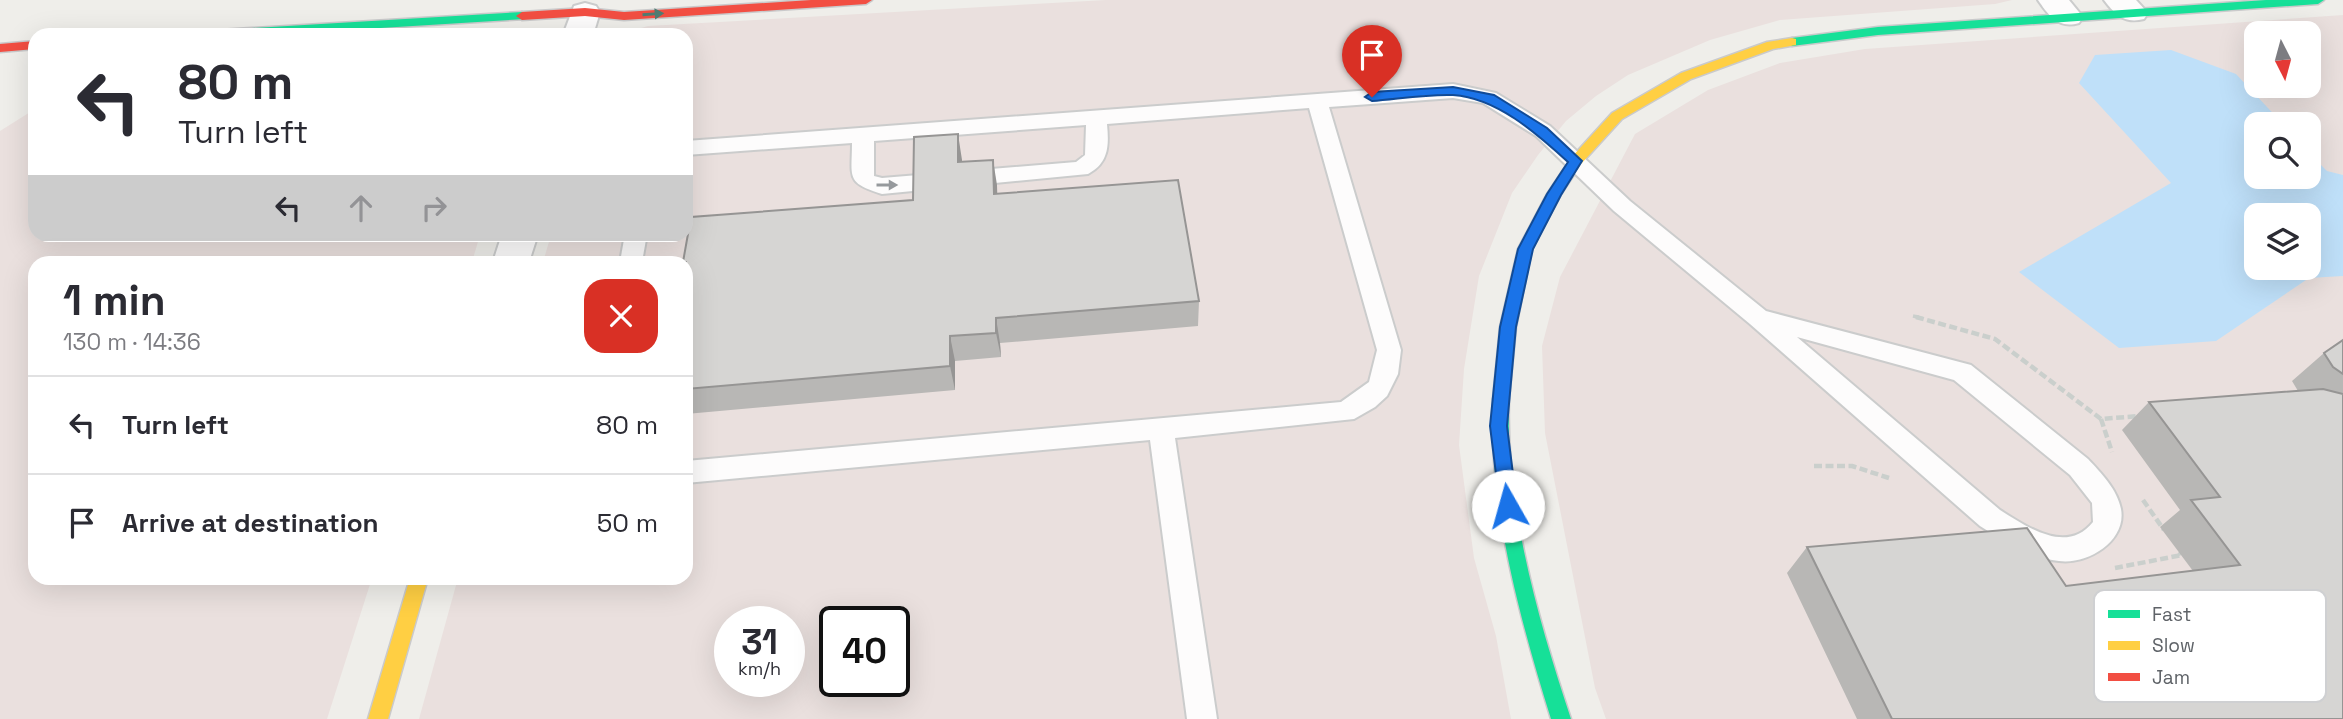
<!DOCTYPE html>
<html lang="en">
<head>
<meta charset="utf-8">
<style>
  body { margin:0; font-family:"Space Grotesk",sans-serif; background:#f2f2f3; color:#2b2b33; height:100vh; display:flex; flex-direction:column; font-size:26px; white-space:nowrap }
  * { box-sizing:border-box; margin:0 }
  p { font-size:23px; color:#7c7c81 }
  .icon { flex:none; width:38px; height:38px; fill:none; stroke:currentColor; stroke-width:2; stroke-linecap:round; stroke-linejoin:round }
  .map { position:relative; flex:1; overflow:hidden }
  .sheet { position:absolute; left:28px; top:256px; width:665px; height:329px; display:flex; flex-direction:column; background:#fff; border-radius:21px; box-shadow:0 7px 28px #0002 }
  .sheet>* { flex:none }
  .hud { position:absolute; left:28px; top:28px; width:665px; height:214px; border-radius:21px; box-shadow:0 7px 28px #0002; background:#fff; color:#2b2b33; overflow:hidden }
  .needle { width:46px; rotate:174deg }
  .fabs { position:absolute; left:2244px; top:21px; display:grid; gap:14px }
  .fabs a { display:grid; place-items:center; width:77px; height:77px; border-radius:14px; background:#fff; box-shadow:0 7px 28px #0002; font-size:35px }
  .speed { position:absolute; left:714px; top:606px; display:flex; gap:14px; font-size:35px; font-weight:700; text-align:center }
  .speed>* { display:grid; place-content:center; width:91px; height:91px; border-radius:50%; background:#fff; box-shadow:0 7px 28px #0002; line-height:1 }
  .speed small { font-size:18px; font-weight:400 }
  .speed .limit { border:4px solid #111; border-radius:10px; background:#fff; color:#111 }
  .pin { position:absolute; display:grid; place-items:center; width:60px; height:60px; color:#fff; margin:-72px -30px; border-radius:50% 50% 50% 0; rotate:-45deg; box-shadow:0 0 7px #0007 }
  .pin .icon { rotate:45deg }
  .me { position:absolute; width:77px; margin:-38px; rotate:353deg; stroke-linejoin:round; filter:drop-shadow(0 0 5px #0008) }
  .turn { display:flex; align-items:center; gap:24px; height:147px; padding:0 35px; font-size:32px }
  .turn .icon { width:91px; height:91px; stroke-width:2.5 }
  .turn b { display:block; font-size:49px; line-height:60px }
  .lanes { display:flex; align-items:center; height:66px; padding:0 35px; background:#0003; justify-content:center; gap:35px; direction:ltr }
  .lanes .off { opacity:.35 }
  .round { display:grid; place-items:center; flex:none; width:74px; height:74px; border-radius:21px; background:#f2f2f3 }
  .headline { display:flex; align-items:center; justify-content:space-between; height:119px; padding:0 35px }
  h1 { font-size:42px; font-weight:700; line-height:52px }
  ul { padding:0; list-style:none }
  li { display:flex; align-items:center; gap:21px; height:98px; padding:0 35px; border-top:2px solid #e1e1e2 }
  li div { flex:1 }
  li b { display:block; font-size:26px }
  li em { font-style:normal }
  .map>svg:first-child { display:block }
  .medical { fill:#eae0de; fill-rule:evenodd }
  .water { fill:#bfe0f9; fill-rule:evenodd }
  .lines { fill:none; stroke-linecap:round; stroke-linejoin:round }
  .lane-casing { stroke:#cbcccc; stroke-width:4 }
  .street-casing { stroke:#cbcccc; stroke-width:4 }
  .fast-casing { stroke:#cacacb; stroke-width:3 }
  .slow-casing { stroke:#cacacb; stroke-width:3 }
  .jam-casing { stroke:#cacacb; stroke-width:3 }
  .path-far1 { stroke:#cacfcc; stroke-width:3.5; stroke-dasharray:6 2.5; stroke-linecap:butt }
  .path { stroke:#cacfcc; stroke-width:4.5; stroke-dasharray:8 3.5; stroke-linecap:butt }
  .lane { fill:#fdfcfc; fill-rule:evenodd }
  .street { fill:#fdfcfc; fill-rule:evenodd }
  .fast { fill:#16e098; fill-rule:evenodd }
  .slow { fill:#ffcf43; fill-rule:evenodd }
  .jam { fill:#f24e42; fill-rule:evenodd }
  .wall { fill:#b8b7b5 }
  .shaded-wall { fill:#969594 }
  .building { fill:#d6d5d3; stroke:#969594; stroke-width:2 }
  .oneway { fill:#507c72 }
  .oneway2 { fill:#96999c }
  .route { fill:#1a73e8; stroke:#114b97; stroke-width:2 }
  .key { fill:#fff; stroke:#cfd0d2; stroke-width:2 }
  .key-label { font-size:19px; fill:#5f6368 }
</style>
</head>
<body>
<div class="map">
<svg width="2343" height="719" viewBox="0 0 2343 719">
  <rect width="100%" height="100%" fill="#efeeea"/>
  <g class="medical">
    <path d="M1106,0h906l-17,4 -215,16 -70,20 -82,35 -32,21 -30,25 -28,34 -26,38 -33,83 -15,93 -5,76 15,113 22,78 15,83h-1092l39,-141h228v-316h-143l8,-27 135,-1v-199h-69l31,-9zM730,621h59v60h-59zM835,621h59v60h-59z"/>
    <path d="M2343,15v704h-737l-11,-31 -50,-255 -3,-87 18,-69 75,-143 73,-44 72,-27 85,-14zM2256,33h52v53h-52zM2256,124h52v53h-52zM2256,215h52v53h-52z"/>
    <polygon points="35,109 35,234 480,235 472,262 35,262 35,578 372,578 327,719 0,719 0,131"/>
  </g>
  <path class="water" d="M2171,50l65,24 47,50h-27v53h52v-25l19,19 16,4v101l-34,2 -93,63 -97,7 -100,-76 152,-89 -92,-100 16,-28zM2256,215h52v53h-52z"/>
  <g class="lines">
    <g class="lane-casing">
      <g id="lane">
        <path d="M1453,84l43,9 54,33 80,75 136,110 205,54 117,94c13,14 29,30 33,50 6,32 -34,56 -62,52 -29,-3 -55,-20 -79,-35l-230,-202 -136,-113 -78,-75 -53,-33 -30,-5 -124,9 72,243 -3,24 -11,22 -12,11 -21,12 -179,19 42,281h-30l-37,-279 -464,43v-22l655,-59 28,-20 8,-32 -68,-242 -202,16c2,21 2,39 -19,50l-206,20c-37,-11 -30,-17 -30,-51l-166,12v-14zM1086,125l-1,30 -9,7 -194,16 -8,-2v-35zM1797,337l157,43 116,95 22,28 1,19c-26,33 -66,5 -93,-12z"/>
        <polygon points="625,234 647,234 642,262 620,262"/>
      </g>
    </g>
    <g class="street-casing">
      <g id="street">
        <path d="M2038,0h31l14,17 -4,6c-21,6 -30,-7 -41,-23z"/>
        <path d="M2104,0h32l12,13 -4,6c-19,5 -29,-4 -40,-19z"/>
        <polygon points="585,3 596,6 600,12 593,35 563,35 574,6"/>
        <polygon points="502,234 538,234 529,262 493,262"/>
      </g>
    </g>
    <g class="fast-casing">
      <g id="fast">
        <polygon points="2266,0 2324,0 2318,4 1878,35 1792,46 1786,42 1792,38 1878,27"/>
        <polygon points="522,12 528,16 526,19 267,35 197,35 203,31"/>
        <path d="M1501,393l6,1 2,5c-4,105 29,221 62,320h-20c-31,-100 -63,-215 -58,-320l2,-5z"/>
      </g>
    </g>
    <g class="slow-casing">
      <g id="slow">
        <polygon points="1792,38 1796,39 1796,45 1773,49 1691,79 1622,119 1581,164 1560,196 1532,249 1516,327 1509,399 1507,404 1495,404 1493,399 1500,327 1518,249 1547,194 1571,158 1612,113 1681,73 1767,42"/>
        <polygon points="410,578 428,578 388,719 368,719"/>
      </g>
    </g>
    <g class="jam-casing">
      <g id="jam">
        <polygon points="811,0 872,0 866,4 624,20 585,16 522,20 516,16 522,12 585,8 624,12"/>
        <polygon points="35,41 35,49 0,52 0,44"/>
      </g>
    </g>
    <polyline class="path-far1" points="1913,316 1922,318"/>
    <g class="path">
      <polyline points="1916,317 1995,339 2101,419 2139,416"/>
      <polyline points="2101,419 2112,452"/>
      <polyline points="1814,466 1852,466 1889,478"/>
      <polyline points="2143,500 2164,530"/>
      <polyline points="2115,568 2182,555 2179,552"/>
    </g>
    <use href="#lane" class="lane"/>
    <use href="#street" class="street"/>
    <use href="#fast" class="fast"/>
    <use href="#slow" class="slow"/>
    <use href="#jam" class="jam"/>
  </g>
  <g class="wall">
    <polygon points="962,160 962,162 997,185 997,194 1199,301 1198,326 1000,343 1001,357 955,361 955,390 686,414 686,262 913,200"/>
    <polygon points="2343,340 2343,719 1857,719 1787,573 1807,547 2066,586 2193,571 2160,527 2180,510 2122,430 2149,402 2298,391 2292,381 2324,353"/>
  </g>
  <g class="shaded-wall">
    <polygon points="958,134 962,160 962,188 958,162"/>
    <polygon points="993,160 997,185 998,219 994,194"/>
    <polygon points="996,318 1000,343 1001,357 996,333"/>
    <polygon points="950,336 955,361 955,390 950,366"/>
  </g>
  <g class="building">
    <polygon points="958,134 958,162 993,160 994,194 1178,180 1199,301 996,318 996,333 950,336 950,366 686,389 686,262 683,262 691,217 913,200 914,137"/>
    <polygon points="2343,340 2343,374 2333,367 2324,353"/>
    <polygon points="2323,389 2343,394 2343,719 1892,719 1807,547 2027,528 2066,586 2240,565 2191,500 2220,497 2149,402"/>
  </g>
  <defs><path id="oneway-solid" d="M-6-.8H1V-3.2L6.5 0L1 3.2V.8H-6Z" transform="scale(1.75)"/></defs>
  <use class="oneway" href="#oneway-solid" transform="translate(653 14) rotate(-4)"/>
  <use class="oneway2" href="#oneway-solid" transform="translate(887 185)"/>
  <path class="route" d="M1453,87l41,8 53,33 35,33 -21,34 -28,54 -17,78 -9,99 10,80 -2,5 -7,2 -6,-2 -2,-5 -10,-80 10,-99 18,-78 29,-55 21,-32c-32,-29 -71,-64 -115,-67 -27,-1 -55,4 -81,6l-7,-4 7,-5z"/>
  <rect x="2094" y="590" width="232" height="112" rx="10" class="key"/>
  <rect x="2108" y="610" width="32" height="8" fill="#16e098"/>
  <rect x="2108" y="641" width="32" height="9" fill="#ffcf43"/>
  <rect x="2108" y="673" width="32" height="8" fill="#f24e42"/>
  <g class="key-label">
    <text x="2152" y="621">Fast</text>
    <text x="2152" y="652">Slow</text>
    <text x="2152" y="684">Jam</text>
  </g>
</svg>
<div class="fabs">
<a><svg class="needle" viewBox="-14 -14 28 28"><path d="M0-13l5 13h-10z" fill="#e53935"/><path d="M0 13l5-13h-10z" fill="#7c7c81"/></svg></a>
<a><svg class="icon" aria-label="search" viewBox="0 0 24 24"><circle cx="10" cy="10" r="6"/><path d="M15 15l6 6"/></svg></a>
<a><svg class="icon" aria-label="layers" viewBox="0 0 24 24"><path d="M12 4l9 5-9 5-9-5zM3 14l9 5 9-5"/></svg></a>
</div>
<div class="speed"><div>31<small>km/h</small></div><div class="limit">40</div></div>
<div class="pin" style="left:1372px;top:97px;background:#d93025"><svg class="icon" aria-label="arrive" viewBox="0 0 24 24"><path d="M6 21V4h12l-3 4 3 4H6"/></svg></div>
<svg class="me" style="left:1508px;top:506px" viewBox="-20 -20 40 40"><circle r="19" fill="#fff"/><path d="M0-13L10 11 0 6-10 11z" fill="#1a73e8"/></svg>
<div class="hud">
<div class="turn"><svg class="icon" aria-label="left" viewBox="0 0 24 24"><path d="M17 20v-9H6M10 6l-5 5 5 5"/></svg><div><b>80 m</b>Turn left</div></div>
<div class="lanes"><svg class="icon" aria-label="left" viewBox="0 0 24 24"><path d="M17 20v-9H6M10 6l-5 5 5 5"/></svg><svg class="icon off" aria-label="ahead" viewBox="0 0 24 24"><path d="M12 20V5M6 11l6-6 6 6"/></svg><svg class="icon off" aria-label="right" viewBox="0 0 24 24"><path d="M7 20v-9h11M14 6l5 5-5 5"/></svg></div>
</div>
<section class="sheet">
<div class="headline"><div><h1>1 min</h1><p>130 m · 14:36</p></div><a class="round" style="background:#d93025;color:#fff"><svg class="icon" aria-label="close" viewBox="0 0 24 24"><path d="M6 6l12 12M18 6L6 18"/></svg></a></div>
<ul>
<li><svg class="icon" aria-label="left" viewBox="0 0 24 24"><path d="M17 20v-9H6M10 6l-5 5 5 5"/></svg><div><b>Turn left</b></div><em>80 m</em></li>
<li><svg class="icon" aria-label="arrive" viewBox="0 0 24 24"><path d="M6 21V4h12l-3 4 3 4H6"/></svg><div><b>Arrive at destination</b></div><em>50 m</em></li>
</ul>
</section>
</div>
</body>
</html>
